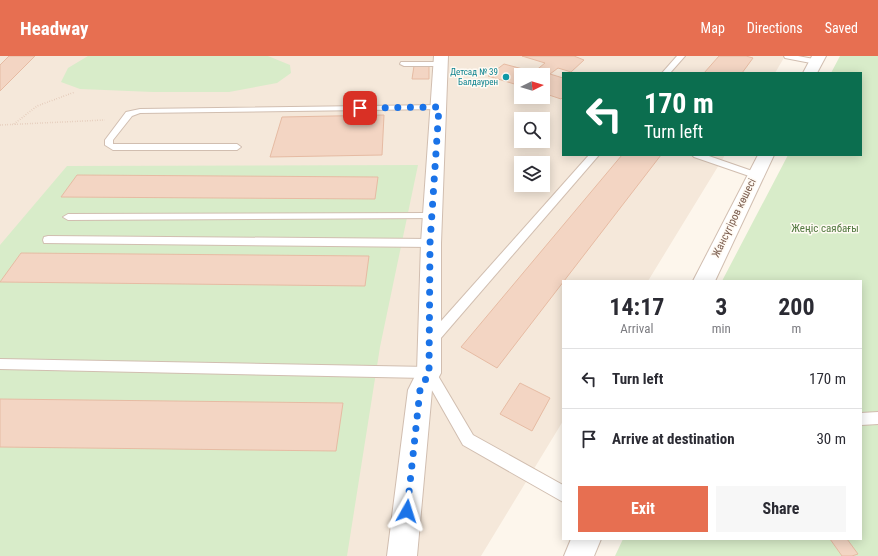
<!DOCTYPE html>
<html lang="en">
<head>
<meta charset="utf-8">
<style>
  body { margin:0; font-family:"Roboto Condensed",sans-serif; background:#f7f7f7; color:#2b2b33; height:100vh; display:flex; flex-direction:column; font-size:15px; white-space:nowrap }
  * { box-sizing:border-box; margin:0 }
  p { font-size:13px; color:#7c7c81 }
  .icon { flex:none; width:22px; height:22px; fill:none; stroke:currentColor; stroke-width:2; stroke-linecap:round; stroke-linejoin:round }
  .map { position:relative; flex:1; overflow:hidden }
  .drawer { position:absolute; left:562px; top:224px; width:300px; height:260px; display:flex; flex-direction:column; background:#fff; border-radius:0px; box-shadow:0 2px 10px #0003 }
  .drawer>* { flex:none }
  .guide { position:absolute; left:562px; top:16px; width:300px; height:84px; border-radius:0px; box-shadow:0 2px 10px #0003; background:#0b6e4f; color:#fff; overflow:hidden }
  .needle { width:26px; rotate:85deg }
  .tools { position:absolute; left:514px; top:12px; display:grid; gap:8px }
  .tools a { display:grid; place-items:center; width:36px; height:36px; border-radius:0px; background:#fff; box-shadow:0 2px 10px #0003; font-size:20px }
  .pin { position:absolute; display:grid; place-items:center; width:34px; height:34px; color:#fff; margin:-17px; border-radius:8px; box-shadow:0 2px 6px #0006 }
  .me { position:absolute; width:44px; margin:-22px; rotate:6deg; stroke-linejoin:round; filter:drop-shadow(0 0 3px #0008) }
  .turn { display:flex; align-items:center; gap:14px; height:84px; padding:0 16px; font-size:18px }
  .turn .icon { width:52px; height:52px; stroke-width:2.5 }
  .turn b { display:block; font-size:28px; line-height:34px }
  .eta { display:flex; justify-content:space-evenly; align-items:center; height:68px; text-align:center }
  .eta b { font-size:24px; font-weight:700; line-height:28px }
  .primary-button { display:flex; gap:8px; margin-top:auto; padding:8px 16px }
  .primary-button a { flex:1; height:46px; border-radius:0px; background:#e76f51; color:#fff; font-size:16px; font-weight:700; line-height:46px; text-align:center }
  .primary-button a+a { background:#f7f7f7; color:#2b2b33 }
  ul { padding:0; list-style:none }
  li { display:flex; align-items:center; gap:12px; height:60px; padding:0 16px; border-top:1px solid #e1e1e2 }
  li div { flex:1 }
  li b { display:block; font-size:15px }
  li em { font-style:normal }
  header { display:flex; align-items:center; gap:24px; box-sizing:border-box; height:56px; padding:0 20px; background:#e76f51; color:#fff }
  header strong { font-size:19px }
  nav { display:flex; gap:22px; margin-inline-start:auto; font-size:14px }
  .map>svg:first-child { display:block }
  .residential { fill:#f5e8da; fill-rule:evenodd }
  .green { fill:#d8ecc9 }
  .building { fill:#f3d5c3; stroke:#e6bba3 }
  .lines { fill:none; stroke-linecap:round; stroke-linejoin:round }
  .lane-casing { stroke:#d1beb0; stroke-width:2 }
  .street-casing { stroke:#d1beb0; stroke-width:2 }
  .path { stroke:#d9b8a5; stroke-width:1.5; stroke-dasharray:0.5 2; stroke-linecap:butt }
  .lane { fill:#fff; fill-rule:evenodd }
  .street { fill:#fff; fill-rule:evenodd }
  .route { stroke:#1a73e8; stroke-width:7; stroke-dasharray:0 12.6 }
  .culture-dot { fill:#0f9aa8; stroke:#fffaf3; stroke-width:1.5 }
  .labels { text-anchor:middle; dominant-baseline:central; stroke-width:3; stroke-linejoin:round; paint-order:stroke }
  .far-culture-label { font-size:9px; fill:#0d838f; stroke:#fffaf3; text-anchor:end }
  .street-label { font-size:11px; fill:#7a5c4d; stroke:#fffaf3 }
  .park-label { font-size:11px; fill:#537a41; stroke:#fffaf3 }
</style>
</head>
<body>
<header>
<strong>Headway</strong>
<nav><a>Map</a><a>Directions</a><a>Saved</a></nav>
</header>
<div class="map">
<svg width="878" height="500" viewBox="0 0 878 500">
  <rect width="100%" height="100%" fill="#fdf6ec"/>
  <path class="residential" d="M0,0h785l-10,17h-212v82h162l-77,126h-85v140l-82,135h-481zM521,19h22v22h-22zM521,63h22v22h-22zM521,107h22v22h-22z"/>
  <g class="green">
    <polygon points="88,0 268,0 290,9 291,17 277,27 229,36 153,36 80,33 61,26 68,12"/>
    <polygon points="840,0 878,0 878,500 615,500 623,483 861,483 861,225 722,225 788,99 861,99 861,17 831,17"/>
    <polygon points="418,109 380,291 347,500 0,500 0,189 67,110"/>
  </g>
  <g class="building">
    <polygon points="9,0 35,0 0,35 0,9"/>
    <polygon points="522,0 574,0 584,4 571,16 558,12 550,18 563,22 563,41 561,43 543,37 543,19 521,19 521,30 488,20 504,8 534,16 545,7"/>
    <polygon points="719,0 746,0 753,2 742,17 704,17"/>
    <polygon points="414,10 429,10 429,23 412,23"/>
    <polygon points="384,59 382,99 270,101 282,61"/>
    <polygon points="622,99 661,99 497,312 461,291"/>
    <polygon points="77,119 378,121 375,143 61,141"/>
    <polygon points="21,197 369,200 365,230 0,226"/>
    <polygon points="520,327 550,342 532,375 500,358"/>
    <polygon points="0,343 343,347 336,395 0,391"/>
    <polygon points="830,483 847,483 858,498 852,500 842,500"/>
  </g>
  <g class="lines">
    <g class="lane-casing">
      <g id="lane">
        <polygon points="677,0 685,0 670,17 662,17"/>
        <polygon points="784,0 798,0 819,4 820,6 816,8 785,2"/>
        <polygon points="401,6 441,6 445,8 441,10 404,10 400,8"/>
        <polygon points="439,49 443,51 442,53 140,57 132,60 113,84 113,88 237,88 241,91 237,94 113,94 105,89 105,84 126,56 140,53"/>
        <polygon points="589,99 599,99 434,290 430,291 426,290 424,286 426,282"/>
        <polygon points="692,99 706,99 758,117 760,119 755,122 752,121 694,101"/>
        <polygon points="432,157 436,158 437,160 436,162 68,164 63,161 68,158"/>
        <polygon points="48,180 431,183 435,184 436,187 435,190 431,191 44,187 43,184 44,181"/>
        <polygon points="0,303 429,311 434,313 473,379 563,429 563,446 463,389 425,322 0,313"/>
        <polygon points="878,356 878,368 861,369 861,357"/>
      </g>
    </g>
    <g class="street-casing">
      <g id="street">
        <polygon points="434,0 448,0 441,187 441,317 432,334 417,500 387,500 408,334 417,316 421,187"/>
        <polygon points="812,0 826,0 817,17 803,17"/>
        <polygon points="758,99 774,99 715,225 693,225"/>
        <polygon points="571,483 601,483 594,500 564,500"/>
      </g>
    </g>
    <g class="path">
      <polyline points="14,68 37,50 75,36"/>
      <polyline points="0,69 105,64"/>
    </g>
    <use href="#lane" class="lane"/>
    <use href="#street" class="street"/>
  </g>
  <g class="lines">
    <polyline class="route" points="360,52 439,51 430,187 429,317 420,334 407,455"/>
  </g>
  <circle class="culture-dot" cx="506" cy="21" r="4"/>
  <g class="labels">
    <g class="far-culture-label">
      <text x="498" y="16">Детсад № 39<tspan x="498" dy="10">Балдаурен</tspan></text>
    </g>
    <g class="street-label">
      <text transform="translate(734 162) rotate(-64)">Жансүгіров көшесі</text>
    </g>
    <g class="park-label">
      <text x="825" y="172">Жеңіс саябағы</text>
    </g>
  </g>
</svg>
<div class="tools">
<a><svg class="needle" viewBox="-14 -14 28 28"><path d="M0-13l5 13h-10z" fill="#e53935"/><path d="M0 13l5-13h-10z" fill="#7c7c81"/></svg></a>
<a><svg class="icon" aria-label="search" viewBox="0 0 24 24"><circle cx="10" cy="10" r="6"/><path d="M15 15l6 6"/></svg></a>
<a><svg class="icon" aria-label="layers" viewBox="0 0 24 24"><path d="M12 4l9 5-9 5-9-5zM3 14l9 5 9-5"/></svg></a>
</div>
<div class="pin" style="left:360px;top:52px;background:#d93025"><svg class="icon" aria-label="arrive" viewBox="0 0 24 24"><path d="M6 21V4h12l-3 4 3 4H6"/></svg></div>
<svg class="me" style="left:407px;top:455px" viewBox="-20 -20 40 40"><path d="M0-17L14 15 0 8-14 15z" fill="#1a73e8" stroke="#fff" stroke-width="4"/></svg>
<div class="guide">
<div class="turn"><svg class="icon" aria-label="left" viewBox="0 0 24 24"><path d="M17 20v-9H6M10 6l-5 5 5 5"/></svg><div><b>170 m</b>Turn left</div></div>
</div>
<section class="drawer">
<div class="eta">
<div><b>14:17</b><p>Arrival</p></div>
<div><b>3</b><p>min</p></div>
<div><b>200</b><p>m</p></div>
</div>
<ul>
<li><svg class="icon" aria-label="left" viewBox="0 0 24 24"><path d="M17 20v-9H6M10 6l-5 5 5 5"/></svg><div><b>Turn left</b></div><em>170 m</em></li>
<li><svg class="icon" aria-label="arrive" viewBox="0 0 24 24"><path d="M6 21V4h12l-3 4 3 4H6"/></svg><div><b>Arrive at destination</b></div><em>30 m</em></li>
</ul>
<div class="primary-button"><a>Exit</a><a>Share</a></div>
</section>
</div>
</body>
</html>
